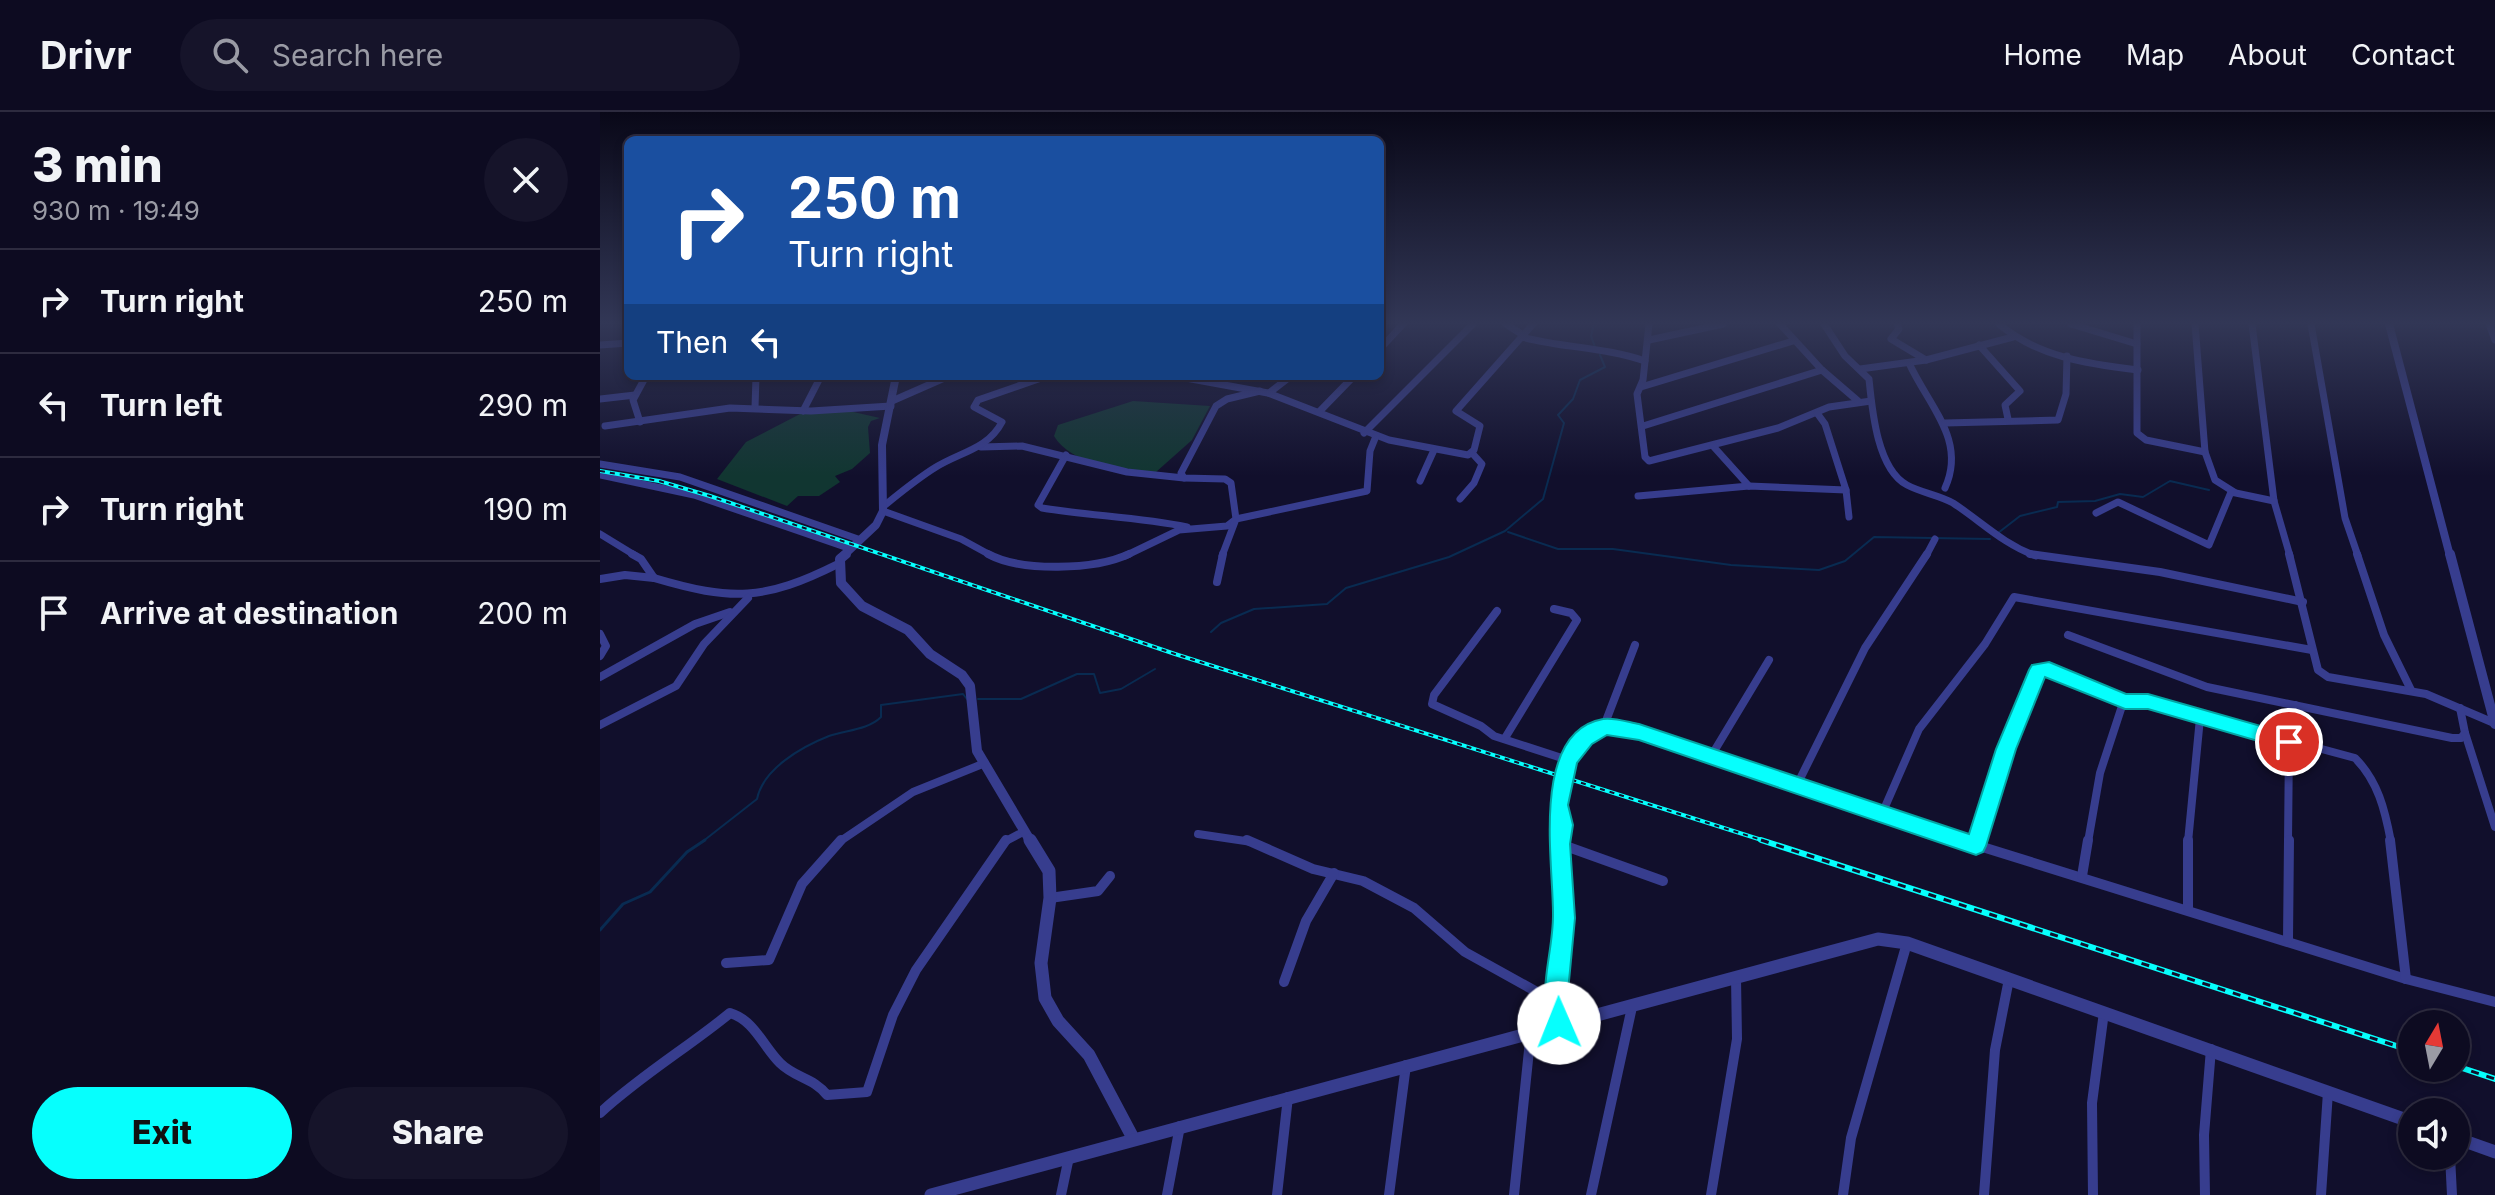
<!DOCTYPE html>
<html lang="en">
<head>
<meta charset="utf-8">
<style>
  body { margin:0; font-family:Inter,sans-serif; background:#16142a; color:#f1f3f6; height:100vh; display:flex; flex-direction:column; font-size:30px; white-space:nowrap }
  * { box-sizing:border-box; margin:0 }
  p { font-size:26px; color:#9a9ba5 }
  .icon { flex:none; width:44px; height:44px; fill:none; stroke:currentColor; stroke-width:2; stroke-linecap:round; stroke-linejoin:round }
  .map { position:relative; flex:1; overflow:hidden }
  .drawer { display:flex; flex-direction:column; background:#0d0b21; width:600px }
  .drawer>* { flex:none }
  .guide { position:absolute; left:24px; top:24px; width:760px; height:244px; border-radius:12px; box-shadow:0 4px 12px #0003,0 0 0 2px #2d2b3f; background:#1a4fa0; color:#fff; overflow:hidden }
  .needle { width:52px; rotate:10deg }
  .buttons { position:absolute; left:1798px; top:898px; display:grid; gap:16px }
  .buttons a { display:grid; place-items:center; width:72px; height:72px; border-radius:50%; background:#0d0b21; box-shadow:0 4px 12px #0003,0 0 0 2px #2d2b3f; font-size:40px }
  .pin { position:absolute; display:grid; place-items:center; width:68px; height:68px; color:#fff; margin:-34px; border:4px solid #fff; border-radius:50%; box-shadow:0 2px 8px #0007 }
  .me { position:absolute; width:88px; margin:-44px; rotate:359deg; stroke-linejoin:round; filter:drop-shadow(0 0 6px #0008) }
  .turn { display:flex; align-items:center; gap:28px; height:168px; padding:0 32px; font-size:36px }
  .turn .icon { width:104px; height:104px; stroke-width:2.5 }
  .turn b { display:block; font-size:56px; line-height:68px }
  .then { display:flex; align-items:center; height:76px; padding:0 32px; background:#0003; gap:16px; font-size:30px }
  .round { display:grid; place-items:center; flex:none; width:84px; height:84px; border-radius:42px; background:#16142a }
  .summary { display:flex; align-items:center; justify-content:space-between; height:136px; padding:0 32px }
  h1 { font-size:48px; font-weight:800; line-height:60px }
  .cta { display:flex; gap:16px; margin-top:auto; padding:16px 32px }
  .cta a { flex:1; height:92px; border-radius:48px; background:#06fffd; color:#111; font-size:32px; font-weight:800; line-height:92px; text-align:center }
  .cta a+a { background:#16142a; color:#f1f3f6 }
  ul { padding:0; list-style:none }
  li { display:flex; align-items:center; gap:24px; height:104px; padding:0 32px; border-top:2px solid #2d2b3f }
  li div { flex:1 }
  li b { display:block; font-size:30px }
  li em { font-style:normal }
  header { display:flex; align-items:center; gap:48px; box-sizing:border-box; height:112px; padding:0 40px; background:#0d0b21; border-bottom:2px solid #2d2b3f }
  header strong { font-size:38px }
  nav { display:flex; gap:44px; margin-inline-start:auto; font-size:28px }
  .search { width:560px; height:72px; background:#16142a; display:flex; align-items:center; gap:20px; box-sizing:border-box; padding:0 28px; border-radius:44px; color:#9a9ba5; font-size:30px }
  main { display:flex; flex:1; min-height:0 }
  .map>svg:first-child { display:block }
  .green { fill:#113631 }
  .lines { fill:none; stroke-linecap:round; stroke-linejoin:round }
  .stream-far1 { stroke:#092b51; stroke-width:2 }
  .stream { stroke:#092b51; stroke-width:3 }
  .minor-far2 { stroke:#373d8e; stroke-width:7 }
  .minor-far1 { stroke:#373d8e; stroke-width:8 }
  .minor { stroke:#373d8e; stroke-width:10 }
  .tertiary-far2 { stroke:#373d8e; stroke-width:8 }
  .tertiary-far1 { stroke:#373d8e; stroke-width:10 }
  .tertiary { stroke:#373d8e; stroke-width:13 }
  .rail-far1-casing { stroke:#06fffd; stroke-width:4 }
  .rail-casing { stroke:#06fffd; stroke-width:6 }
  .rail-far1 { stroke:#110f2c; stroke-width:2; stroke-dasharray:5; stroke-linecap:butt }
  .rail { stroke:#110f2c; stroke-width:3; stroke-dasharray:8; stroke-linecap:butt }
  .route { fill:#06fffd; stroke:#04a6a4; stroke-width:2 }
</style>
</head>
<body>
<header>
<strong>Drivr</strong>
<div class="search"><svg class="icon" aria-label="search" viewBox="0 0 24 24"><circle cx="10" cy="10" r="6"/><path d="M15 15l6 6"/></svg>Search here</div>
<nav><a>Home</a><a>Map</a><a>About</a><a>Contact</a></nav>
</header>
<main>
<section class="drawer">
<div class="summary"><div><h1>3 min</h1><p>930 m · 19:49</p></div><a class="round"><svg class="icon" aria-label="close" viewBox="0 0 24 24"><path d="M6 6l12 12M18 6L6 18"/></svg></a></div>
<ul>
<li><svg class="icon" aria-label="right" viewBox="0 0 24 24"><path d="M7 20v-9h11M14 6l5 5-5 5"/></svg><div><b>Turn right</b></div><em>250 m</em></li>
<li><svg class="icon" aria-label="left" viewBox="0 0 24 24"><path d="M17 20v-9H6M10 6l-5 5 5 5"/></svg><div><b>Turn left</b></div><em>290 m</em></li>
<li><svg class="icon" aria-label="right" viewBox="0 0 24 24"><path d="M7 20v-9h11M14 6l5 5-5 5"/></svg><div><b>Turn right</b></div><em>190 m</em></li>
<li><svg class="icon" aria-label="arrive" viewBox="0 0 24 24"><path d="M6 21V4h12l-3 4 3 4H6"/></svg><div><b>Arrive at destination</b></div><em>200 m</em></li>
</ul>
<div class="cta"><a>Exit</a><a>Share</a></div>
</section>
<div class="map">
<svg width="1895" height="1083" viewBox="0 0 1895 1083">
  <rect width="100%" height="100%" fill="#110f2c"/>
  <g class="green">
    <path d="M533,289l77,5 -18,34 -36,32c-32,-1 -85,-7 -102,-36l4,-11z"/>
    <polygon points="249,299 280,306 271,309 268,315 270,341 252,357 235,364 240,370 219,384 198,384 187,394 117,367 146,330 200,302"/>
  </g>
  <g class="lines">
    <g class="stream-far1">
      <polyline points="994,212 991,224 995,235"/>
      <polyline points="908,420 958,437 1013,437 1131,453 1219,458 1245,449 1274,425 1390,427"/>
      <polyline points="1398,421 1420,404 1457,395 1458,390 1495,389 1520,382 1543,385 1570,369 1609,378"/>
      <polyline points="611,520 621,511 654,497 727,492 746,476 849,445 905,419 943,387 964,311 958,303 973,287 980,268 1005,255 1000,243"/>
      <polyline points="378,587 421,587 477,562 494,562 500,581 521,577 555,557"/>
      <path d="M102,730l55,-43c6,-30 44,-52 72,-63 17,-6 39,-6 52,-19v-12l82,-11 4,5"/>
    </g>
    <polyline class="stream" points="0,818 23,792 50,780 87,740 105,728"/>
    <g class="minor-far2">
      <polyline points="906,212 923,223"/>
      <polyline points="1049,212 1043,268 1037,282 1045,345 1049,349 1178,316 1229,295 1271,289"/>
      <polyline points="1180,212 1222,258 1258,289"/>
      <path d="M1224,212l21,32 24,23c3,30 8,90 38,106 15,8 32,10 46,18 29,19 50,41 83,53"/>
      <polyline points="1297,212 1299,217 1291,227 1326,248"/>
      <path d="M1399,212c39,33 89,40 139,46"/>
      <polyline points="1471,212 1537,232"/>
      <polyline points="1537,212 1537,321 1546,328 1605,340"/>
      <polyline points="1595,212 1605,340 1615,368 1634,380"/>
      <polyline points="1652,212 1674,389 1690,444"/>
      <polyline points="1711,212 1745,406 1758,444"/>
      <polyline points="1889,212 1895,228"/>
      <path d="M922,225c41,11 83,10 123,24"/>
      <polyline points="1049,228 1123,212"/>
      <polyline points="0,233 28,231"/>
      <polyline points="1379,233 1420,279 1405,293 1408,307"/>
      <polyline points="780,237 803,212"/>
      <path d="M1309,251c19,42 58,77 36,125"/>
      <polyline points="1260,257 1326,248 1413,225"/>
      <polyline points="575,264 668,281 789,328 868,343 874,338 880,314 856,299 933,212"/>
      <polyline points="1041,275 1193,229"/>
      <polyline points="669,281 691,264"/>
      <polyline points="0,287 35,283"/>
      <polyline points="292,289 349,264"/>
      <polyline points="155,296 156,264"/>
      <polyline points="203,299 221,264"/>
      <polyline points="719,300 754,264"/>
      <polyline points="40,310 33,288 46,264"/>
      <polyline points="1345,311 1458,308 1466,282 1467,244"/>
      <polyline points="5,314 130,296 211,299 291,294"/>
      <polyline points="1043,314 1222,258"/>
      <polyline points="764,321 873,212"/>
      <polyline points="1113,334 1149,374"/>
      <polyline points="381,335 422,334 527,360 584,366"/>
      <path d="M466,343l-28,50 4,3c49,8 97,9 145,19"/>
      <polyline points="0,352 80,365 258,427"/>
      <polyline points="0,363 94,383 248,436"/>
      <polyline points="820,369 834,338"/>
      <polyline points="1246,378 1249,405"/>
      <polyline points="1038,384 1149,374 1246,378 1225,312 1217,301"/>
      <polyline points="860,387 874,371 882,352 872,341"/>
      <path d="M285,393c16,-13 33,-27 51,-38 24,-15 52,-18 66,-45l-28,-15 4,-7 69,-24"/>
      <polyline points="283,399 361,427 392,444"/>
      <polyline points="1496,401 1518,390 1609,433 1631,380 1674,389"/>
      <polyline points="0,422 36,444"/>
      <polyline points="525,444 579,418 627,414 636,407 631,371 625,367 584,366 581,361 616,294 627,287 660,279"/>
      <polyline points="622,444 636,407 767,379 770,339 776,324"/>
      <polyline points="1326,444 1335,427"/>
    </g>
    <g class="minor-far1">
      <path d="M32,442l9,5 13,19c78,23 110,23 184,-14"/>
      <path d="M388,442c33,18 107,16 141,0"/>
      <polyline points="1430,442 1560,460 1703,490"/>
      <polyline points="1689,442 1718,558 1728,565 1826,582 1894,611"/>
      <polyline points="1757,442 1784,523 1811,578"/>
      <polyline points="0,467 25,463 54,466"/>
      <polyline points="617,470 623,442"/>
      <polyline points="897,499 834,583 832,592 881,614 894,624 968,648"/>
      <polyline points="0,522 6,534 0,544"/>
      <polyline points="1468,523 1607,575 1852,626 1861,626 1865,621 1860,596"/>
      <polyline points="0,565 95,512 130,500"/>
      <polyline points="1695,593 1696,632"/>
      <polyline points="0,613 76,574 104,532 148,486"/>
      <polyline points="1004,614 1035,533"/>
      <polyline points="1865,621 1895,715"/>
      <polyline points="905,626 977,508 971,501 954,497"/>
      <polyline points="1110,646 1169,548"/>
      <polyline points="1196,675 1265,536 1327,442"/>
      <polyline points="1281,704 1319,617 1385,532 1414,485 1712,538"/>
      <polyline points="598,722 652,730"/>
      <polyline points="239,730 313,680 385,651"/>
      <polyline points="404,730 423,720"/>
      <path d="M962,730c1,-16 -5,-29 -4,-44 0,-31 21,-57 46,-72l35,6 242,84 86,26"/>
      <polyline points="1377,730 1406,637 1438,558 1449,558 1525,590"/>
      <path d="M1488,730l12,-69 22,-67 6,-6 20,2 207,56c23,23 30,52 36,84"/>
      <polyline points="1588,730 1600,606"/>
      <polyline points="1688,730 1689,630"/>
    </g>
    <g class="minor">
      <polyline points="647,728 713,757 763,769 814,796 865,840 955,890"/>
      <polyline points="1360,728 1806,867 1895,890"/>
      <polyline points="1790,728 1806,867"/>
      <polyline points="960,732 1063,769"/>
      <polyline points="1376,734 1378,728"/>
      <polyline points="1482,764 1488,728"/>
      <polyline points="450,786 498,779 510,764"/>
      <polyline points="1588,798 1588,728"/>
      <polyline points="1688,827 1689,728"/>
      <polyline points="126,851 169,848 202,772 241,728"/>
      <polyline points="684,870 706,809 734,761"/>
      <polyline points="959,911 957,885 964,819 962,728"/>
      <path d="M0,1001c40,-37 87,-65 130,-100 24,7 33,33 50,50 15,15 34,15 47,32l40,-3 26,-77 23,-45 90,-130"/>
      <polyline points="1850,1044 1852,1083"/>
      <polyline points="461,1083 469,1045"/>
      <polyline points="567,1083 580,1014"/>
      <polyline points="677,1083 688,985"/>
      <polyline points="789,1083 806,953"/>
      <polyline points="914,1083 931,919"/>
      <polyline points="991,1083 1032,895"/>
      <polyline points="1111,1083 1137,927 1136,866"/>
      <polyline points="1243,1083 1251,1026 1307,831"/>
      <polyline points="1384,1083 1395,938 1409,867"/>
      <polyline points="1493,1083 1492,991 1504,900"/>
      <polyline points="1605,1083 1604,1023 1611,937"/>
      <polyline points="1721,1083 1728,980"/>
    </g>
    <g class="tertiary-far2">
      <polyline points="1789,212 1850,444"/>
      <polyline points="243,444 276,413 283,399 282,333 296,264"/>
    </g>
    <g class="tertiary-far1">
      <polyline points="246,442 240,447 241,471 262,494 308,518 330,542 362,563 370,574 377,639 431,730"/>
      <polyline points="1850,442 1895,612"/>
    </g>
    <g class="tertiary">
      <polyline points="430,728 449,759 450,786 441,851 445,886 458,909 489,943 533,1026"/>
      <polyline points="1856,1026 1895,1040"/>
      <polyline points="331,1083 1278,827 1307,831 1812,1010"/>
    </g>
    <g class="rail-far1-casing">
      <polyline id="rail-far1" points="0,359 59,369 110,384 575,542 1168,730"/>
    </g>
    <g class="rail-casing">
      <g id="rail">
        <polyline points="1161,728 1812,939"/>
        <polyline points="1856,954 1895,967"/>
      </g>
    </g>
    <use href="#rail-far1" class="rail-far1"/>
    <use href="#rail" class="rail"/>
  </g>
  <linearGradient id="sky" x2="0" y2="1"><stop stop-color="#090818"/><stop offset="0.58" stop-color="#323756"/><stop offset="1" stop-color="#323756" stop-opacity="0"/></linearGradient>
  <rect width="1895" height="364" fill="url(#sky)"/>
  <path class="route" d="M1449,550l77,32h22l141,40 10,8 -10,8 -141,-41h-23l-80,-32 -29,72 -30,97 -3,6 -7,3 -337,-115 -32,-5 -15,9 -15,19 -9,42 5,20 -3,19 5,74 -8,84 4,21 -4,8 -8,4 -8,-4c-15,-36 2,-77 2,-115 1,-50 -24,-184 50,-197 10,-2 25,3 36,5l330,110 27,-85 33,-79 3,-5z"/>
</svg>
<div class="buttons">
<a><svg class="needle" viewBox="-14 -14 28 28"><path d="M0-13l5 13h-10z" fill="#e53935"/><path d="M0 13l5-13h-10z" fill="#9a9ba5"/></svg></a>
<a><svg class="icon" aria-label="sound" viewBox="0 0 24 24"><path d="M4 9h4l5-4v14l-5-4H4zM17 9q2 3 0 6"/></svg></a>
</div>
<div class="pin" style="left:1689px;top:630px;background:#d93025"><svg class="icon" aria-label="arrive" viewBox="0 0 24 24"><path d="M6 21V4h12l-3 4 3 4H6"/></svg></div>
<svg class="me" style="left:959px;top:911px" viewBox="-20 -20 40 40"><circle r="19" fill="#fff"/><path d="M0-13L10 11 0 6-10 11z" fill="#06fffd"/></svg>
<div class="guide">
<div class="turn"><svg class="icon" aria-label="right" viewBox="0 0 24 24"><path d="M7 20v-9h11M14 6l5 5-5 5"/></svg><div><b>250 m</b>Turn right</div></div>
<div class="then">Then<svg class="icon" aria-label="left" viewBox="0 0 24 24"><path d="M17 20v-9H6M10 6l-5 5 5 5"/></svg></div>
</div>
</div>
</main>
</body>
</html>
